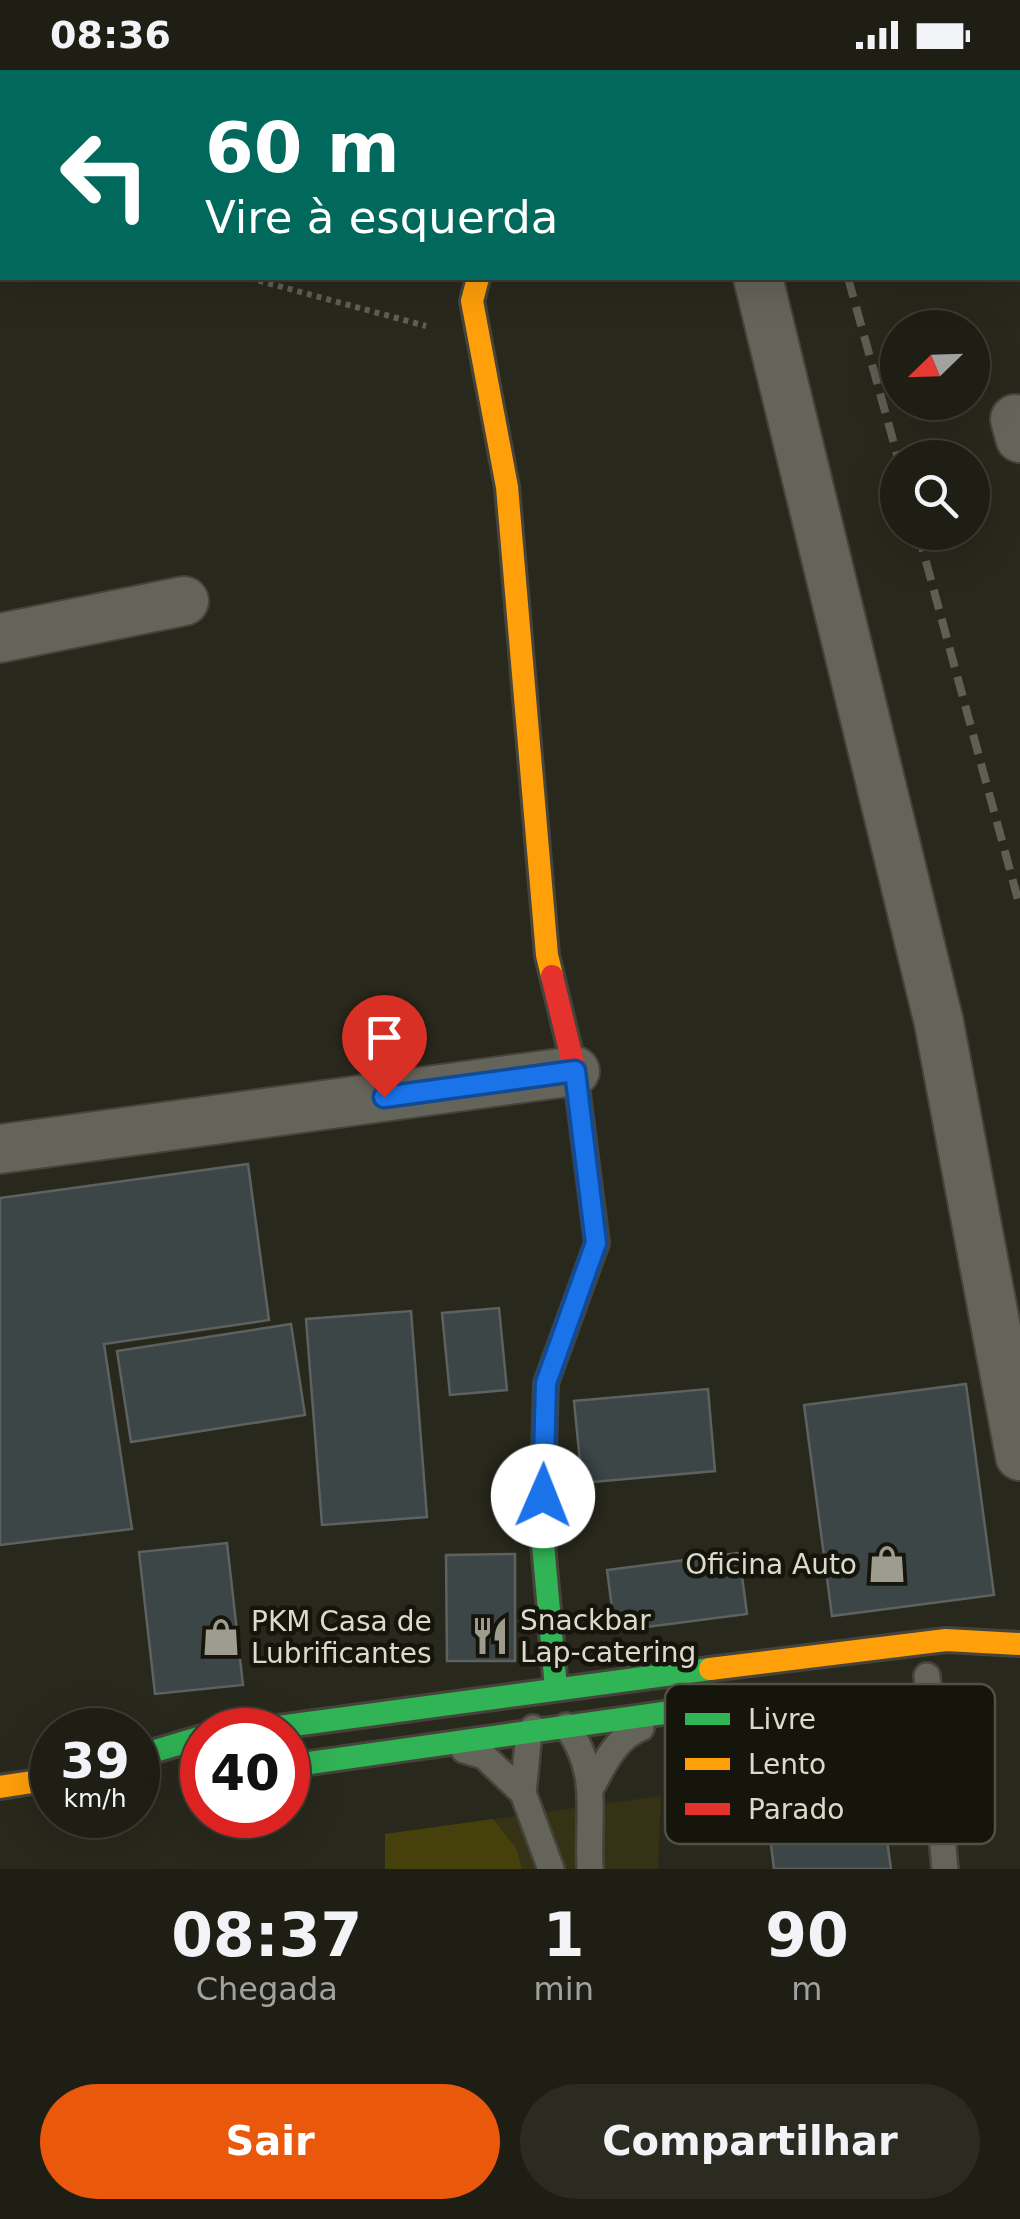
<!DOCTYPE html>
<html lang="pt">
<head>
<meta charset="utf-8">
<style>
  body { margin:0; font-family:"DejaVu Sans",sans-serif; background:#2c2b22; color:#f1f3f6; height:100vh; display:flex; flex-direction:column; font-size:38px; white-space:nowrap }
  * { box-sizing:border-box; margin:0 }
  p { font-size:32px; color:#a1a2a0 }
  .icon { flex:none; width:55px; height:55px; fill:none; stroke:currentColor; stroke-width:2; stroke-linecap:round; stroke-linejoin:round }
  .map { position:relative; height:1799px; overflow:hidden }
  .details { display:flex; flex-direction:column; background:#1f1e15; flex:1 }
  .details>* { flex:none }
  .hud { position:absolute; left:0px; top:0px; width:1020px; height:210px; box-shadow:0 10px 40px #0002,0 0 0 2px #3c3c34; background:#00695c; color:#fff; overflow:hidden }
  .needle { width:65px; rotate:247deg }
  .fabs { position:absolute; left:880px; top:240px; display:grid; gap:20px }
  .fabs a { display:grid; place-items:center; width:110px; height:110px; border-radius:50%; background:#1f1e15; box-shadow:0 10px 40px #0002,0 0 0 2px #3c3c34; font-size:50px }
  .speed { position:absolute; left:30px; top:1638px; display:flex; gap:20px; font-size:50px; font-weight:700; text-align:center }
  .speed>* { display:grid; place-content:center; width:130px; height:130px; border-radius:50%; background:#1f1e15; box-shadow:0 10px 40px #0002,0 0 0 2px #3c3c34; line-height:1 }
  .speed small { font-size:25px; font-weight:400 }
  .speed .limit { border:15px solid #d22; background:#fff; color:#111 }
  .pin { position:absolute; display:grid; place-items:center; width:85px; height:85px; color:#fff; margin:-102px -42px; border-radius:50% 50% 50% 0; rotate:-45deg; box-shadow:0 0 10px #0007 }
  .pin .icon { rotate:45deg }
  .me { position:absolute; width:110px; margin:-55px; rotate:1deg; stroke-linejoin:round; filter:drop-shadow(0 0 8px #0008) }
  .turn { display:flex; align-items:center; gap:35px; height:210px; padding:0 40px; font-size:45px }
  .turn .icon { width:130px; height:130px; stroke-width:2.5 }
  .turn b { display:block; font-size:70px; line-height:85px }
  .eta { display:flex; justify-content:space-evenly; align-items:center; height:170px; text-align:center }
  .eta b { font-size:60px; font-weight:700; line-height:70px }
  .primary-button { display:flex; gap:20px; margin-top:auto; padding:20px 40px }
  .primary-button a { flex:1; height:115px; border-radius:60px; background:#ea580c; color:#fff; font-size:40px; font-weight:700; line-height:115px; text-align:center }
  .primary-button a+a { background:#2c2b22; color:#f1f3f6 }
  .status { display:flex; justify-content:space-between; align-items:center; height:70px; padding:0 50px; background:#1f1e15; direction:ltr }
  .status svg { height:28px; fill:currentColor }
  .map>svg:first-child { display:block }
  .built { fill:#353215 }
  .green { fill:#46400d }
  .building { fill:#3c4647; stroke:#5d6160; stroke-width:2.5 }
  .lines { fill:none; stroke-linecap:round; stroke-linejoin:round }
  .lane-casing { stroke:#46443a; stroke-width:30 }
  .street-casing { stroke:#46443a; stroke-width:52 }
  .fast-casing { stroke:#46443a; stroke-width:28 }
  .slow-casing { stroke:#46443a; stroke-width:28 }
  .jam-casing { stroke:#46443a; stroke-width:28 }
  .path { stroke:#5f5f56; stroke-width:6; stroke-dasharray:5 5; stroke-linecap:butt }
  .lane { stroke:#64645a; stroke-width:25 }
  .street { stroke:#64645a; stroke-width:48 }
  .fast { stroke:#30b455; stroke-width:22 }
  .slow { stroke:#ff9f0a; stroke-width:22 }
  .jam { stroke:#e5322d; stroke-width:22 }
  .rail { stroke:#5f5e53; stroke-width:8; stroke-dasharray:20 10; stroke-linecap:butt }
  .route-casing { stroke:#114b97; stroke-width:25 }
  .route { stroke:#1a73e8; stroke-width:18 }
  .labels { text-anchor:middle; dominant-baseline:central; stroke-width:9; stroke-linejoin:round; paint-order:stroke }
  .poi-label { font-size:28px; fill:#dbdacc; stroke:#16150b; text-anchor:start }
  .key { fill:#16150b; stroke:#515045; stroke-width:2.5 }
  .key-label { font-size:28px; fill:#dbdacc }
</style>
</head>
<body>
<div class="status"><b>08:36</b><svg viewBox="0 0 49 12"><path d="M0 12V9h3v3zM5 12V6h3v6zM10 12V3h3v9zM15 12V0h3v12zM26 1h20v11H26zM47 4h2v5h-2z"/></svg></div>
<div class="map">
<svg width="1020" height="1799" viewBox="0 0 1020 1799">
  <rect width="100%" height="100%" fill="#29281c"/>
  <polygon class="built" points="661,1726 658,1799 385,1799 385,1764"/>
  <polygon class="green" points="493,1749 516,1778 522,1799 385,1799 385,1764"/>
  <g class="building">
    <polygon points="248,1094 269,1250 104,1274 132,1459 0,1475 0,1128"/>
    <polygon points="499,1238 507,1320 450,1325 442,1243"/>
    <polygon points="411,1241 427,1447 322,1455 306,1249"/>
    <polygon points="291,1254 305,1345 131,1372 117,1281"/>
    <polygon points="966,1314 994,1525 832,1546 804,1335"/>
    <polygon points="708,1319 715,1401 582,1413 574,1331"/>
    <polygon points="227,1473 243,1615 155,1624 139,1482"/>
    <polygon points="739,1483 747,1544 615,1561 607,1500"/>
    <polygon points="515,1484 515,1591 447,1591 446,1485"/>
    <polygon points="877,1697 891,1799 774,1799 763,1710"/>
  </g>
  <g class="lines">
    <g class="lane-casing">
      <g id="lane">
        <polyline points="927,1606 945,1799"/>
        <path d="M566,1656c35,46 21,89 24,143"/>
        <polyline points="533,1658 529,1662 523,1723 551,1799"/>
        <polyline points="464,1680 484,1686 523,1723"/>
        <path d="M591,1718c12,-22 25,-51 50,-60"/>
      </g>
    </g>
    <g class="street-casing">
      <g id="street">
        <polyline points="758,208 939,953 1020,1386"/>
        <polyline points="1015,349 1020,368"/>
        <polyline points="0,568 184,531"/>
        <polyline points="0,1079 575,1001"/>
      </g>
    </g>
    <g class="fast-casing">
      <g id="fast">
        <polyline points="544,1384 542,1463 556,1618"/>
        <polyline points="256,1660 710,1599"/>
        <polyline points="138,1686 202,1667"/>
        <polyline points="288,1696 685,1640"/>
      </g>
    </g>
    <g class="slow-casing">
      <g id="slow">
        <polyline points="478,208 472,231 507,417 547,885 552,906"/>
        <polyline points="710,1599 946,1570 1020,1574"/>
        <polyline points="0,1717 52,1709"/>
      </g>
    </g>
    <g class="jam-casing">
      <polyline id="jam" points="544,1384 546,1313 597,1173 575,1001 552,906"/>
    </g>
    <g class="path">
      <polyline points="0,165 2,164"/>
      <polyline points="249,208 426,256"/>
    </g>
    <use href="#lane" class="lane"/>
    <use href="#street" class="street"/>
    <use href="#fast" class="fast"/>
    <use href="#slow" class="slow"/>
    <use href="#jam" class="jam"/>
    <g class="rail">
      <polyline points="791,0 792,2"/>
      <polyline points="848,208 898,388"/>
      <polyline points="918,462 1020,837"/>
    </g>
  </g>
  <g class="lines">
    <g class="route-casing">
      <polyline id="route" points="384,1027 575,1001 596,1173 546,1313 543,1426"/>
    </g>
    <use href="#route" class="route"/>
  </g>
  <defs>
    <g id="shop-bare" transform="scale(3)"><path d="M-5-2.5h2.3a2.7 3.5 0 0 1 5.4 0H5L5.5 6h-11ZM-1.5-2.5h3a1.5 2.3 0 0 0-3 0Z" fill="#9d9c8e" stroke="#16150b" stroke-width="2.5" paint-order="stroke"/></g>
    <g id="restaurant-bare" transform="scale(3)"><path d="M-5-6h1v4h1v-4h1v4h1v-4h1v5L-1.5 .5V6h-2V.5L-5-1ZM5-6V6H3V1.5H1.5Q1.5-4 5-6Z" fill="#9d9c8e" stroke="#16150b" stroke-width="2.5" paint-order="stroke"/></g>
  </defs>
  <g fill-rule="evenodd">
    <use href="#shop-bare" x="887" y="1494"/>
    <use href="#restaurant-bare" x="490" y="1566"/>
    <use href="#shop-bare" x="221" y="1567"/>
  </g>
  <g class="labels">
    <g class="poi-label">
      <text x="857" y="1494" text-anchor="end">Oficina Auto</text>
      <text x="520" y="1550">Snackbar<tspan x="520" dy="32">Lap-catering</tspan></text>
      <text x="251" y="1551">PKM Casa de<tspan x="251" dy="32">Lubrificantes</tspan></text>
    </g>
  </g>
  <rect x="665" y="1614" width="330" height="160" rx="15" class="key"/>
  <rect x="685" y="1643" width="45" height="12" fill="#30b455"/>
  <rect x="685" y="1688" width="45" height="12" fill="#ff9f0a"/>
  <rect x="685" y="1733" width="45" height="12" fill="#e5322d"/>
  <g class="key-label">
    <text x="748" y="1659">Livre</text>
    <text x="748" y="1704">Lento</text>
    <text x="748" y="1749">Parado</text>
  </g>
</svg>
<div class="fabs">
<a><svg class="needle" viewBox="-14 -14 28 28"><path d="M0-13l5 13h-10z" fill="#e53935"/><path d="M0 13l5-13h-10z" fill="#a1a2a0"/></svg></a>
<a><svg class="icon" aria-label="search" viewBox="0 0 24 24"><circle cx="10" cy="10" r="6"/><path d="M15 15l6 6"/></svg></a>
</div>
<div class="speed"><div>39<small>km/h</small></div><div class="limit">40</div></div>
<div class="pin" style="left:384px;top:1027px;background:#d93025"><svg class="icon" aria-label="arrive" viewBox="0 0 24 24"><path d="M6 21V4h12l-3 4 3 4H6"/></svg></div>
<svg class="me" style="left:543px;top:1426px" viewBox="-20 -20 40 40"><circle r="19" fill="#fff"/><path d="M0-13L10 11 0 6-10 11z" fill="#1a73e8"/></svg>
<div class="hud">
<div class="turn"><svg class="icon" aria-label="left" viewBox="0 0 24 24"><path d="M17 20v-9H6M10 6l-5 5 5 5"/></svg><div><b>60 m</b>Vire à esquerda</div></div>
</div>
</div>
<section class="details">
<div class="eta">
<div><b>08:37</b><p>Chegada</p></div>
<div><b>1</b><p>min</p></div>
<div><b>90</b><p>m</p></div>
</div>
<div class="primary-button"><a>Sair</a><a>Compartilhar</a></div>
</section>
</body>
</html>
